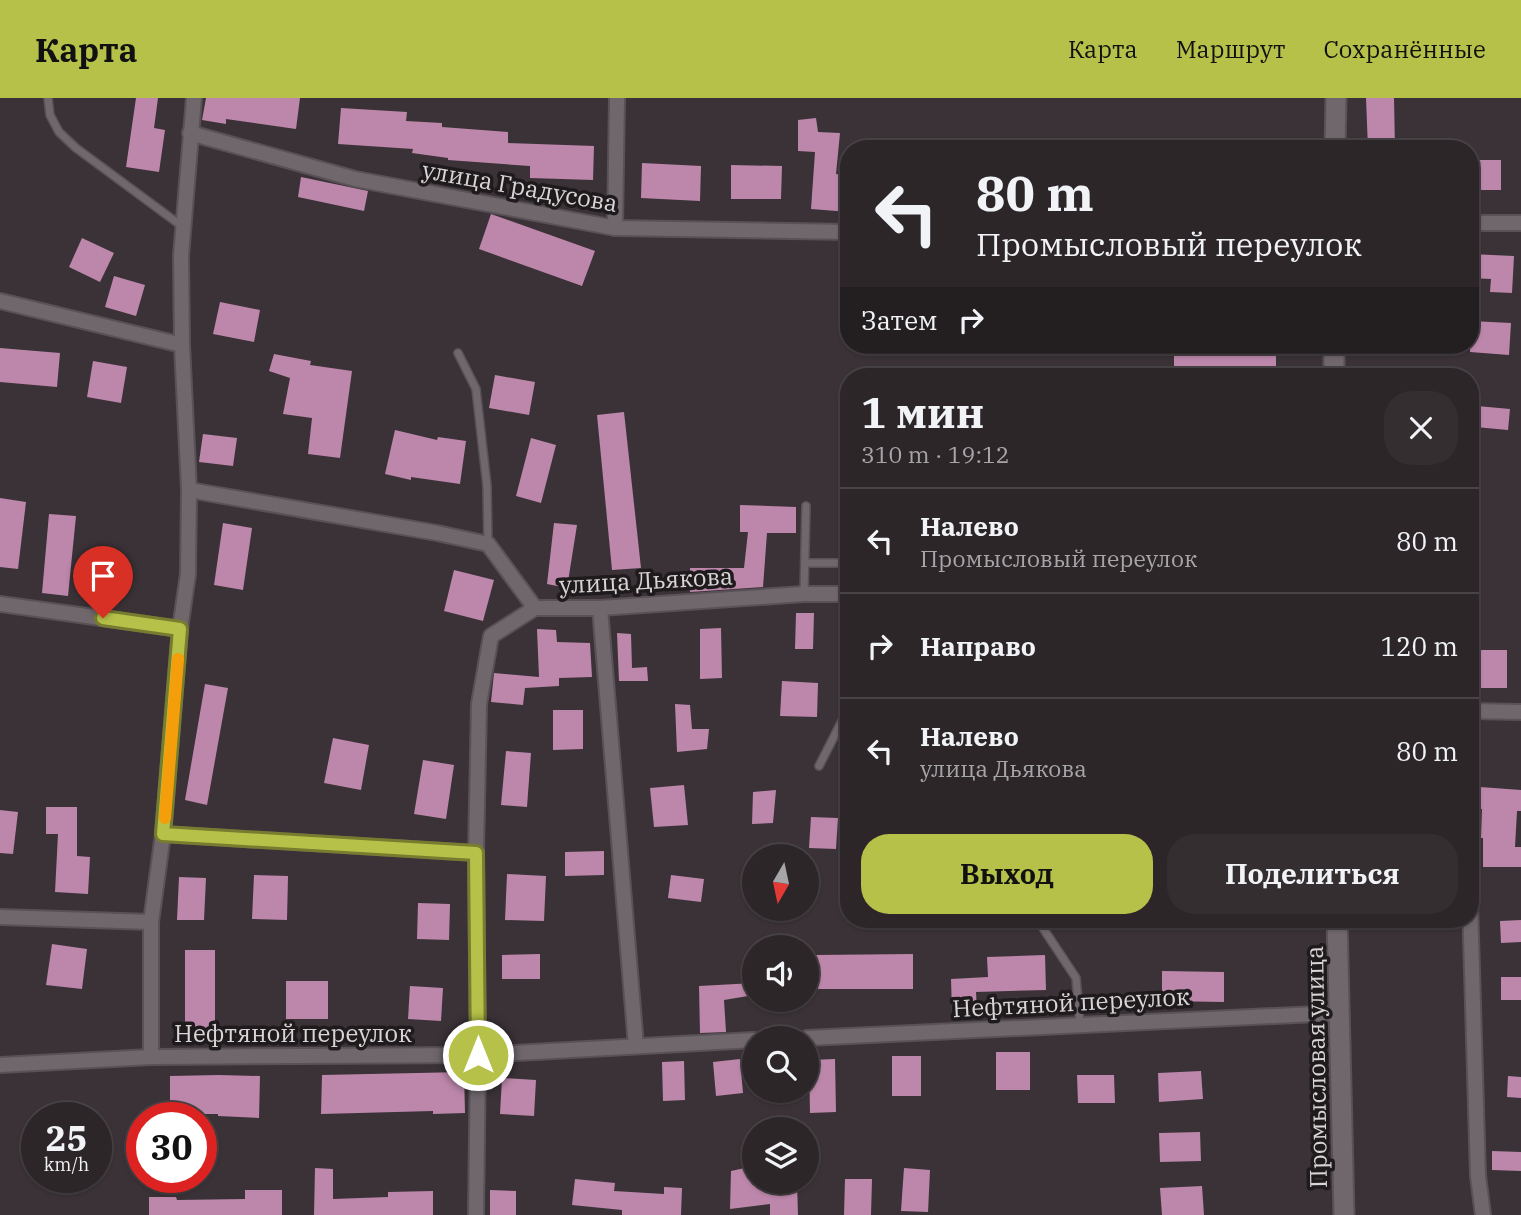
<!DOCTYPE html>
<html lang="ru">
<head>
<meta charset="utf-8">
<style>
  body { margin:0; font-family:"IBM Plex Serif",serif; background:#342e31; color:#f1f3f6; height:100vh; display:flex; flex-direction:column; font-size:26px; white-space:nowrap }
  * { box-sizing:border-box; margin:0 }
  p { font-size:23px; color:#a6a5a8 }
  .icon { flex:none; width:38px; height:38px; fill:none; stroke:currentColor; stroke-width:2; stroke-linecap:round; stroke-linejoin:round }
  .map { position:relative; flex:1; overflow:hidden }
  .drawer { position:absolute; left:840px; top:270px; width:639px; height:560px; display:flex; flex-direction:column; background:#2c2629; border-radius:28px; box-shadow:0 2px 5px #0004,0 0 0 2px #484346 }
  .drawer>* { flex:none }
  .hud { position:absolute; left:840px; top:42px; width:639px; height:214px; border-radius:28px; box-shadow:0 2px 5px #0004,0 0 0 2px #484346; background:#2c2629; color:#f1f3f6; overflow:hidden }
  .needle { width:46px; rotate:189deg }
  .buttons { position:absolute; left:742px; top:746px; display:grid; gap:14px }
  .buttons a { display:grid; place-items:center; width:77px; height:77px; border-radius:50%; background:#2c2629; box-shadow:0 2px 5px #0004,0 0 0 2px #484346; font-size:35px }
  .speed { position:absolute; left:21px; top:1004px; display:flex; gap:14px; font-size:35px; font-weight:700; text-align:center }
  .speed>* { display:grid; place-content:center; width:91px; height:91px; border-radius:50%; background:#2c2629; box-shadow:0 2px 5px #0004,0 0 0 2px #484346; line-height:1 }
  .speed small { font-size:18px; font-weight:400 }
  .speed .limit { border:10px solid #d22; background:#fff; color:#111 }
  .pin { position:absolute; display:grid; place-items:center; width:60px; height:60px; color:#fff; margin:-72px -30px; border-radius:50% 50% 50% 0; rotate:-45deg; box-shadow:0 0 7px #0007 }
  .pin .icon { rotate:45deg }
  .me { position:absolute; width:77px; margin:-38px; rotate:0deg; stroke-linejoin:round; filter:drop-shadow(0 0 5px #0008) }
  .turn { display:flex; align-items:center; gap:24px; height:147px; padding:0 21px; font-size:32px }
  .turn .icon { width:91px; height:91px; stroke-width:2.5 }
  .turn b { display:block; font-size:49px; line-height:60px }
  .then { display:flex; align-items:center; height:66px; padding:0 21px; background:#0003; gap:14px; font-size:26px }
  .round { display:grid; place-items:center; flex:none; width:74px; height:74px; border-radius:28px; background:#342e31 }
  .head { display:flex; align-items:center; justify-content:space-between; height:119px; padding:0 21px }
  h1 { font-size:42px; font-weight:800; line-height:52px }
  .primary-button { display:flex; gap:14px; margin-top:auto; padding:14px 21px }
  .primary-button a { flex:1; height:80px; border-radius:28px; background:#b6c149; color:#111; font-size:28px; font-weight:800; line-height:80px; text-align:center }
  .primary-button a+a { background:#342e31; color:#f1f3f6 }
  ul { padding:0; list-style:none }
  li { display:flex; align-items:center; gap:21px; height:105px; padding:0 21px; border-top:2px solid #484346 }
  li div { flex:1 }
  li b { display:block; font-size:26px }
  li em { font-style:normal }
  header { display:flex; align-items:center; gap:42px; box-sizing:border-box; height:98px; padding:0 35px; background:#b6c149; color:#111 }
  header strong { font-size:33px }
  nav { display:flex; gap:38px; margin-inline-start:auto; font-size:24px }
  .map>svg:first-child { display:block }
  .building { fill:#bd87ab }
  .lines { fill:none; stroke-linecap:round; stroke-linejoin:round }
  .lane-casing { stroke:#585156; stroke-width:10 }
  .street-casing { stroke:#585156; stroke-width:18 }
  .secondary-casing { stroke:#585156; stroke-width:23 }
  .lane { stroke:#70676d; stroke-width:7 }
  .street { stroke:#70676d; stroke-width:14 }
  .secondary { stroke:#70676d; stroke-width:19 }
  .route-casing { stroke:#767d2f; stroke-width:18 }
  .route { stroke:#b6c149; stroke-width:12 }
  .slow { stroke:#f59e0b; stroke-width:12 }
  .labels { text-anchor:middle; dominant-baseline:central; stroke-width:7; stroke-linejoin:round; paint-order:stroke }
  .street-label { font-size:24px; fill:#d9d4d7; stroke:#1f1b1d }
</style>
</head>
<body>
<header>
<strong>Карта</strong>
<nav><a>Карта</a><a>Маршрут</a><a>Сохранённые</a></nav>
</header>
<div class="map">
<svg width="1521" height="1117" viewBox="0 0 1521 1117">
  <rect width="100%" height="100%" fill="#3a3237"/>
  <g class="building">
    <polygon points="136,0 158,0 154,30 165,32 159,74 126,69"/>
    <polygon points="206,0 300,0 296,31 226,21 226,26 202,22"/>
    <polygon points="1366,0 1394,0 1395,51 1368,51"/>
    <polygon points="341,10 407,14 406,23 442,25 442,29 508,34 508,45 594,48 593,82 530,80 530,68 448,62 448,60 412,55 413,51 338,46"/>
    <polygon points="816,20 818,34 840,35 836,76 849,77 849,114 811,111 815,54 798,53 798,22"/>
    <rect x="1470" y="62" width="31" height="30"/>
    <polygon points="642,65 701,68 700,103 641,100"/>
    <polygon points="731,67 782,68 781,101 731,101"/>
    <polygon points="301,79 368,93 364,113 298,99"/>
    <polygon points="491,116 595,153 582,188 479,151"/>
    <polygon points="82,140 114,155 100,184 69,169"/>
    <polygon points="1470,156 1514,158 1512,195 1490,194 1491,181 1470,180"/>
    <polygon points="114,178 145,187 136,218 105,209"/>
    <polygon points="220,204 260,212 254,244 213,236"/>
    <polygon points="1471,223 1511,225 1509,257 1470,254"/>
    <polygon points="1174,247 1276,248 1276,278 1174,278"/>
    <polygon points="0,250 60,255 57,289 0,284"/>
    <polygon points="274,256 311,263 310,267 352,273 340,360 308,356 312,320 283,316 290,280 269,273"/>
    <polygon points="93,263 127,269 121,305 87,299"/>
    <polygon points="495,277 535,284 529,317 489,310"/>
    <polygon points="1477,308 1510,311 1508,332 1475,329"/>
    <polygon points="624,314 641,470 612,472 597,317"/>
    <polygon points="395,332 437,342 438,339 466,343 460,386 411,379 411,382 385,376"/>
    <polygon points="203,336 237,340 233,368 199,364"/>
    <polygon points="531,340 556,347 541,405 516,398"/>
    <polygon points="0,400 26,404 18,471 0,469"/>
    <polygon points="740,407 796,409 796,435 767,435 763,489 690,494 690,470 744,470 748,434 740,434"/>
    <polygon points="49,416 76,418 68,498 42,495"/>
    <polygon points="223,425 252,430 243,492 214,487"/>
    <polygon points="554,425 577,427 567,490 547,486"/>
    <polygon points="454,472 494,482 483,523 444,513"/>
    <polygon points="796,515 814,515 813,551 795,551"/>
    <polygon points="721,530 722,580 700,581 700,531"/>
    <polygon points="537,531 556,532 557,544 590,545 592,579 559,580 559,588 525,590 523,607 491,604 494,575 539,579"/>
    <polygon points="617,535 631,536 632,570 647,569 648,583 619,583"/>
    <rect x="1481" y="552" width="26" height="38"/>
    <polygon points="782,583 818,585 817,619 780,618"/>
    <polygon points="205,586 228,590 207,707 185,702"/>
    <polygon points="675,606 690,607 692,631 709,631 707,651 677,654"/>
    <polygon points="553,612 583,612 583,651 553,652"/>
    <polygon points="333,640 369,647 361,692 324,685"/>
    <polygon points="506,653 531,655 527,709 501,707"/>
    <polygon points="423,662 454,667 446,721 414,716"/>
    <polygon points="684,687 688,727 654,729 650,690"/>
    <polygon points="1480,689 1521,692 1521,713 1517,713 1515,749 1521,749 1521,769 1483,769 1483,740 1481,740 1482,711 1478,711"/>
    <polygon points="776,692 773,725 752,726 753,694"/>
    <polygon points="46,709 77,709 77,758 90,759 88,796 55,794 58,736 46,736"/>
    <polygon points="0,712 18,714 13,756 0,755"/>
    <polygon points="811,719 838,720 836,751 809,750"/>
    <polygon points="604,753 604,777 565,778 565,754"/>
    <polygon points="507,776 546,778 544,823 505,822"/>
    <polygon points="254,777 288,778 287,822 252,821"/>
    <polygon points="671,777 704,781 701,804 668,800"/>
    <polygon points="179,779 206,780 204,822 177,822"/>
    <polygon points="418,805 450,806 449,842 417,841"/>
    <polygon points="1521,822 1521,844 1501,845 1500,823"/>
    <polygon points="52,846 87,851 82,891 46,887"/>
    <rect x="185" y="852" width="30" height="78"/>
    <polygon points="540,856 540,881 502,881 502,857"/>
    <polygon points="913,856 913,891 815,891 815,857"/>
    <polygon points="1045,857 1046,892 976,894 977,913 952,914 951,881 988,879 987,859"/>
    <polygon points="1162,873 1224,874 1224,904 1162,903"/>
    <rect x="1501" y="879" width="20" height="23"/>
    <rect x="286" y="883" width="42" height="38"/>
    <polygon points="754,885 754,897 724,902 726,934 700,935 699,888"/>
    <polygon points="410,888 443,890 441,923 408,921"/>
    <rect x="996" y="954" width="34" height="38"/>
    <rect x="892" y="958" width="29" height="40"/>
    <polygon points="740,961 743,995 716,998 713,964"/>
    <polygon points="835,961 836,1014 810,1015 809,962"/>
    <polygon points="684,963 685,1002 663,1003 662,964"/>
    <polygon points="1201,973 1203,1001 1159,1004 1158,975"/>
    <polygon points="464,974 465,1015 433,1016 433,1013 321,1016 322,977"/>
    <polygon points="219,977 260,978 259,1020 218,1018 218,1016 170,1016 170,978"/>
    <polygon points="1077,977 1114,977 1115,1005 1078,1005"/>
    <polygon points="1508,978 1521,979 1521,1000 1507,999"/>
    <polygon points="502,980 536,982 534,1018 500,1016"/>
    <polygon points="1200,1034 1201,1063 1160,1064 1159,1035"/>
    <polygon points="1492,1053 1521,1054 1521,1073 1492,1072"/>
    <polygon points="754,1068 755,1085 797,1084 798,1117 770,1117 770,1106 730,1111 731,1073"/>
    <polygon points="315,1070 333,1071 333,1101 388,1099 388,1094 433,1093 433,1117 314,1117"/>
    <polygon points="904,1070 930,1072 928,1114 901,1113"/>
    <polygon points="575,1081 615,1085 614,1093 664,1096 664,1089 682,1090 681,1117 622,1117 622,1112 572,1107"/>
    <polygon points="845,1081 872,1081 871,1117 844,1117"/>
    <polygon points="1202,1088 1204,1117 1162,1117 1160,1090"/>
    <polygon points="245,1092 282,1092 282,1117 149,1117 149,1099 176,1099 177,1102 245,1101"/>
    <polygon points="490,1092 516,1093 516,1117 490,1117"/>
  </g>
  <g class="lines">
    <g class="lane-casing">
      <g id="lane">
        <polyline points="48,0 50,17 59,34 76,50 183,129"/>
        <polyline points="458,255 476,291 487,388 488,446"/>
        <polyline points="805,465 849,465"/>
        <polyline points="804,496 806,408"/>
        <polyline points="819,668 849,609"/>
        <polyline points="1037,821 1076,880 1080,926"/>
      </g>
    </g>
    <g class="street-casing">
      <g id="street">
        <polyline points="190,35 355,81 615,130 849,134"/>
        <polyline points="1470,125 1521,125"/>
        <polyline points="615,130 617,0"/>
        <polyline points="0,203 182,247"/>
        <polyline points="189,392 437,435 488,446 535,510 600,510 804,496 847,496 849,540"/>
        <polyline points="0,506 180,531"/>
        <polyline points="600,510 636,948"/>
        <polyline points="1470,613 1521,614"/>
        <polyline points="163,736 476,755"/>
        <polyline points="1470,804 1478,1078 1483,1117"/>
        <polyline points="0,819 151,824"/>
        <polyline points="807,940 1338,915"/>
        <polyline points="151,959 151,824 163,736 180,531 188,476 189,392 182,247 181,158 194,0"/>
        <polyline points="0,967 151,959 478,957 754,942"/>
        <polyline points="476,1117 478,957 476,755 479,606 491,538 535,510"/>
      </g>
    </g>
    <g class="secondary-casing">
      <g id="secondary">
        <polyline points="1335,51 1336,0"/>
        <polyline points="1334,247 1334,278"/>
        <polyline points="1337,821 1344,1117"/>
      </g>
    </g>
    <use href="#lane" class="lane"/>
    <use href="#street" class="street"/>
    <use href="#secondary" class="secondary"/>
  </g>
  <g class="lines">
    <g class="route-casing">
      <polyline id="route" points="103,520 180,531 163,736 476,755 478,957"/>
    </g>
    <use href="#route" class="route"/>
    <polyline class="slow" points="165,720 178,561"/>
  </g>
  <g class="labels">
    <g class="street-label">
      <text transform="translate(520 88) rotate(10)">улица Градусова</text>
      <text transform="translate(646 482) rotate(-3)">улица Дьякова</text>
      <text transform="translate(1071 904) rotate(-3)">Нефтяной переулок</text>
      <text x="293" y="935">Нефтяной переулок</text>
      <text transform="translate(1316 969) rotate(-91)">Промысловая улица</text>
    </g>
  </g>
</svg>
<div class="buttons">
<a><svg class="needle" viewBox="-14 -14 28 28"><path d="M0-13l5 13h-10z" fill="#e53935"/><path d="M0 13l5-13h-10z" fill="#a6a5a8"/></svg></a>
<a><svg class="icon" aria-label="sound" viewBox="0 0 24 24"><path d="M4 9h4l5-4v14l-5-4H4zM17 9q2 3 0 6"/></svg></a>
<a><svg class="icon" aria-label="search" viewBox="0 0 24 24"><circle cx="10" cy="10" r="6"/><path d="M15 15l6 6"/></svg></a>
<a><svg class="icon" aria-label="layers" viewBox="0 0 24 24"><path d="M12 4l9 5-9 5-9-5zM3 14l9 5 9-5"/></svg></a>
</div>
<div class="speed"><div>25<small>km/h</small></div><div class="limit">30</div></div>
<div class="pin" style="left:103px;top:520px;background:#d93025"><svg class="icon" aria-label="arrive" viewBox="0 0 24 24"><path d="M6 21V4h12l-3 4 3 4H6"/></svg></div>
<svg class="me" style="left:478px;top:957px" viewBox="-20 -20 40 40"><circle r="17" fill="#b6c149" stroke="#fff" stroke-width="3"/><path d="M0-11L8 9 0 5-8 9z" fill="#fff"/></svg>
<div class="hud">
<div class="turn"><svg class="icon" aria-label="left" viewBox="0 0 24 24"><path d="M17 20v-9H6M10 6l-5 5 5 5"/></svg><div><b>80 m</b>Промысловый переулок</div></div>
<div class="then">Затем<svg class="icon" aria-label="right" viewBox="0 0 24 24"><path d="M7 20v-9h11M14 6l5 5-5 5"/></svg></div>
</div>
<section class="drawer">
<div class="head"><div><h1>1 мин</h1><p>310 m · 19:12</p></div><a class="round"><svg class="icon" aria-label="close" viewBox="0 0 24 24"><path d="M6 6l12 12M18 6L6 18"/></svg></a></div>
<ul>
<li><svg class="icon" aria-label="left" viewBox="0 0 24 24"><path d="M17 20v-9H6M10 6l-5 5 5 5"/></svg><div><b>Налево</b><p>Промысловый переулок</p></div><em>80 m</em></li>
<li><svg class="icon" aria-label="right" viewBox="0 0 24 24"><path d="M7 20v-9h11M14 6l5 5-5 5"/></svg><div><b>Направо</b></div><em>120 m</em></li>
<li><svg class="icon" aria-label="left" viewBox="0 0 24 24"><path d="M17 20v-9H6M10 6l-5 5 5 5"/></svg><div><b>Налево</b><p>улица Дьякова</p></div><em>80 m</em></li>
</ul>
<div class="primary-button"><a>Выход</a><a>Поделиться</a></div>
</section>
</div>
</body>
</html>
